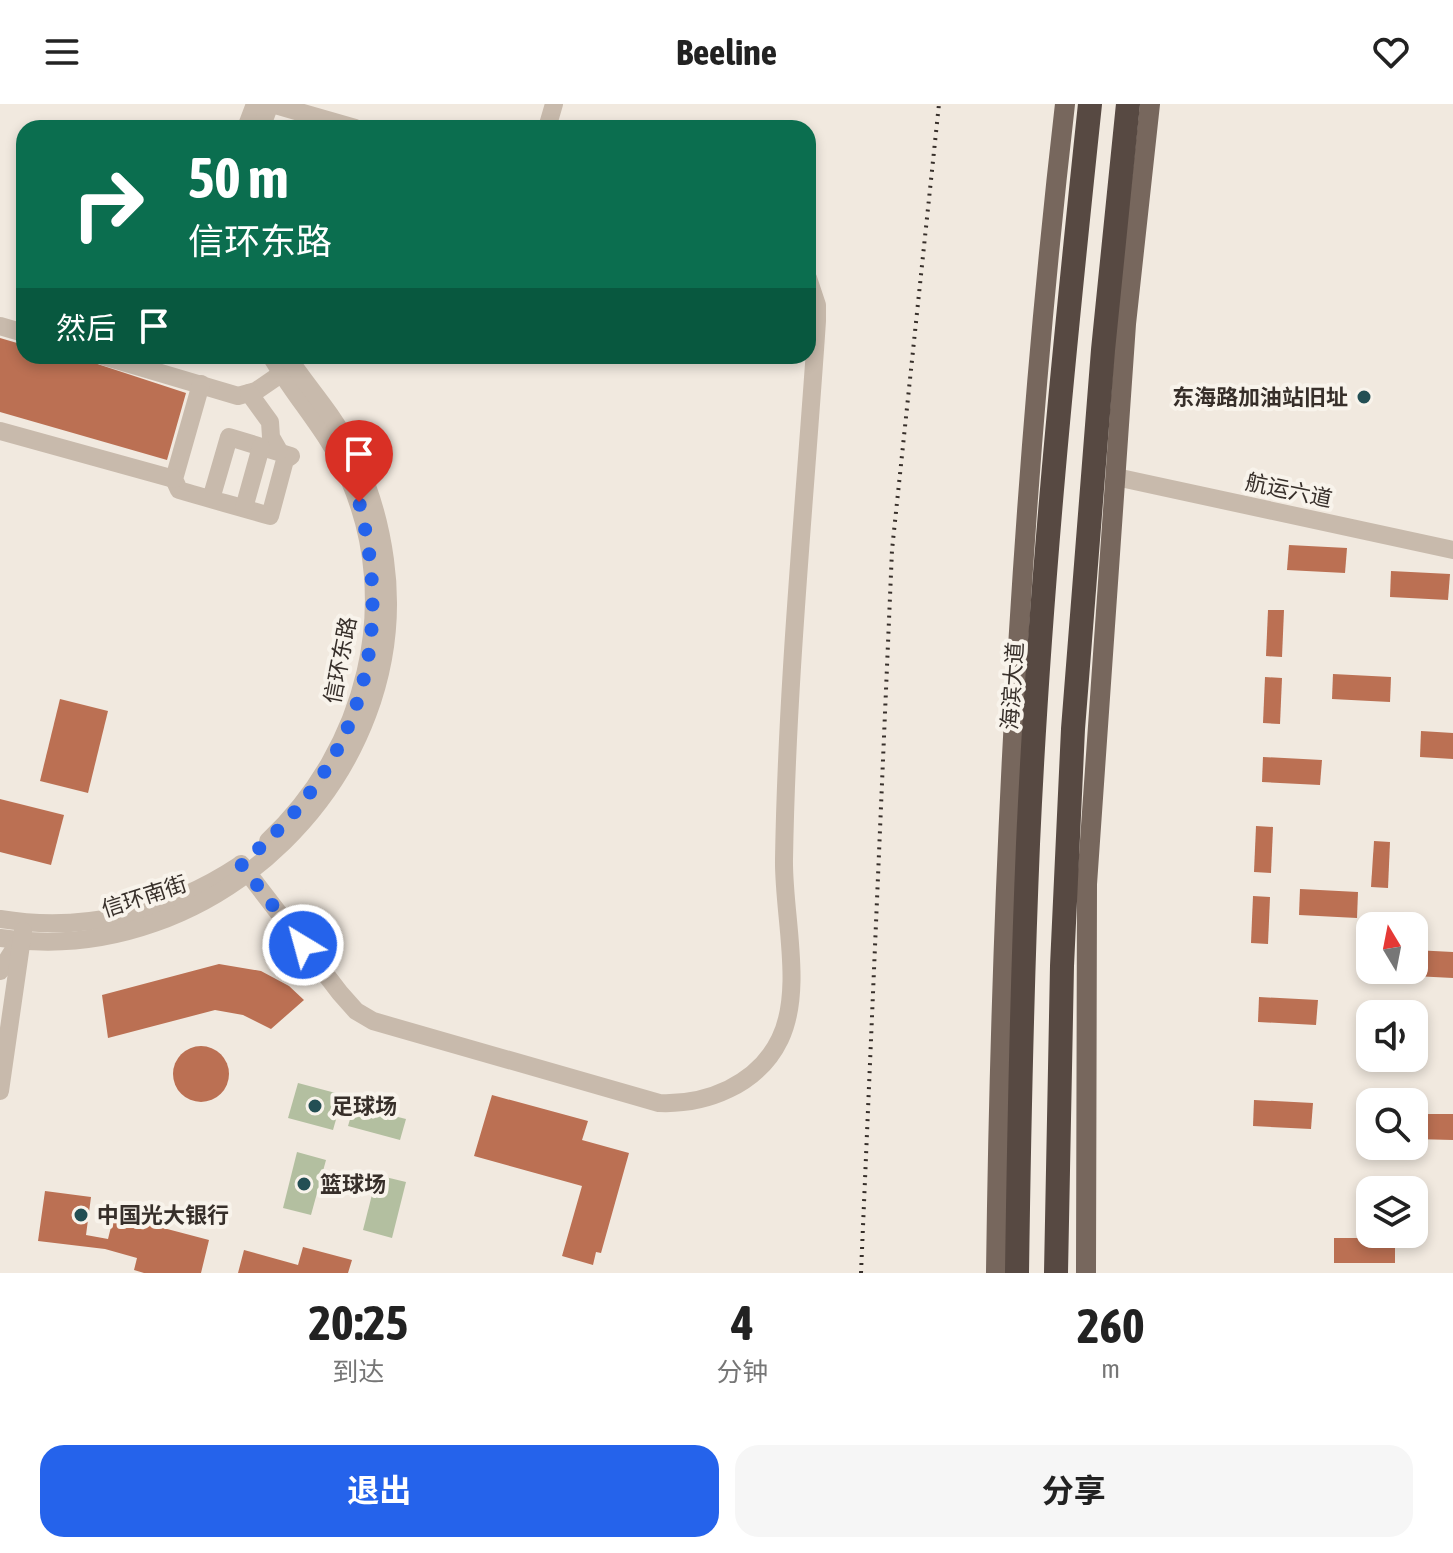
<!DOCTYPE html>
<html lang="zh">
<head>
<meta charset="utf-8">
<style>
  body { margin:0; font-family:"Asap Condensed","Noto Sans SC",sans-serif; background:#f6f6f6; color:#222; height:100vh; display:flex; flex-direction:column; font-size:30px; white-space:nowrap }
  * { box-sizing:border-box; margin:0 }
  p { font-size:26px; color:#767676 }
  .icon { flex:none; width:44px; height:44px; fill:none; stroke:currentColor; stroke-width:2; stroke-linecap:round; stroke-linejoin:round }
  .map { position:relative; height:1169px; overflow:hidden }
  .drawer { display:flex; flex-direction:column; background:#fff; flex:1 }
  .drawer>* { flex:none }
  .top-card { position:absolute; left:16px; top:16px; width:800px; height:244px; border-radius:24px; box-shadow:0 4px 12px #0003; background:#0b6e4f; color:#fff; overflow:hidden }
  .needle { width:52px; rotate:350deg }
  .fabs { position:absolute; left:1356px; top:808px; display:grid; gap:16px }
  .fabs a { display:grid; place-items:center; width:72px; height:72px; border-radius:16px; background:#fff; box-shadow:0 4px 12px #0003; font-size:40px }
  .pin { position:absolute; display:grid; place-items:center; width:68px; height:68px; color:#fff; margin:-82px -34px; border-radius:50% 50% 50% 0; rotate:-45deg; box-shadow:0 0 8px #0007 }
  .pin .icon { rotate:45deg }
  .me { position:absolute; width:88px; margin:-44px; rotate:323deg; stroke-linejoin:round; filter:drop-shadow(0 0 6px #0008) }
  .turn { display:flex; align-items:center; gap:28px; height:168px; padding:0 40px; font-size:36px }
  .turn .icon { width:104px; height:104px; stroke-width:2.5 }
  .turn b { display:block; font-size:56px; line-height:68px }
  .then { display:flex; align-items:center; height:76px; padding:0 40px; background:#0003; gap:16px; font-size:30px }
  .eta { display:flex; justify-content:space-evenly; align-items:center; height:136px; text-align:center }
  .eta b { font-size:48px; font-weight:700; line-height:56px }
  .cta { display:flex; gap:16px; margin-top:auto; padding:16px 40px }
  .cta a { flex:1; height:92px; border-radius:24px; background:#2563eb; color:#fff; font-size:32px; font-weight:700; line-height:92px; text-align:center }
  .cta a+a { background:#f6f6f6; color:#222 }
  header { display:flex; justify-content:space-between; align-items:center; height:104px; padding:0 40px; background:#fff; font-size:36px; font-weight:700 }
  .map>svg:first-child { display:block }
  .green { fill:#b3bfa0 }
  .building { fill:#bb7053 }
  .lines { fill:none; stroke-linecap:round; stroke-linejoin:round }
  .minor { stroke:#c8baac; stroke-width:18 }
  .major { stroke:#77675d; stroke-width:20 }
  .highway { stroke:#574942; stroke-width:24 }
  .rail { stroke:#372f2a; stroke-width:4; stroke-dasharray:2 6; stroke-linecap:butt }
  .route { stroke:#2563eb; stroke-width:14; stroke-dasharray:0 25.2 }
  .poi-dot { fill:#234f54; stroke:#f8f3eb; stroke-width:3 }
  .labels { text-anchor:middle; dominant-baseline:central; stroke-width:8; stroke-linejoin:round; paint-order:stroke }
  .poi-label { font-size:22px; font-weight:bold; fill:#372f2a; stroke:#f8f3eb; text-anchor:start }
  .street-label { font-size:22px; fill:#372f2a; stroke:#f8f3eb }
</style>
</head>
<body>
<header><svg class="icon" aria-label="menu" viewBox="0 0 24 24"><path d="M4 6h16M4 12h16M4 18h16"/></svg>Beeline<svg class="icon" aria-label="heart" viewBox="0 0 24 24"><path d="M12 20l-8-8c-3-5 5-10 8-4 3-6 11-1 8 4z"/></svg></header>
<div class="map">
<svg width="1453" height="1169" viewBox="0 0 1453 1169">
  <rect width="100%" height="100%" fill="#f1e9df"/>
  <g class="green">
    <polygon points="298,979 343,991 333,1026 288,1014"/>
    <polygon points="354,1002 406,1015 400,1036 348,1022"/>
    <polygon points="297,1048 326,1056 311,1111 283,1104"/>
    <polygon points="377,1071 406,1078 392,1134 363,1126"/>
  </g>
  <g class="building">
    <polygon points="0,234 24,241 24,252 73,252 186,289 167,356 0,308"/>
    <polygon points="1289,441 1347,444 1345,469 1287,466"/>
    <polygon points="1391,467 1450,470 1448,496 1390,493"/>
    <polygon points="1268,506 1284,506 1282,553 1266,552"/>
    <polygon points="1333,570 1391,573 1390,598 1332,595"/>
    <polygon points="1265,573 1282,574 1280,620 1263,619"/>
    <polygon points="60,595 108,607 88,689 40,677"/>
    <polygon points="1421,627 1453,629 1453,655 1420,653"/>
    <polygon points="1263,653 1322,656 1320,681 1262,678"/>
    <polygon points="0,695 64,711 51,761 0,748"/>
    <polygon points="1256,722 1273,723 1271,769 1254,768"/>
    <polygon points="1374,737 1390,738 1388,784 1371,783"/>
    <polygon points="1300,785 1358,788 1357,814 1299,811"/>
    <polygon points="1253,792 1270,793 1268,840 1251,839"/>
    <polygon points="1414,846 1453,848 1453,874 1414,872"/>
    <polygon points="219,860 261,867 289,882 304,896 271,925 243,911 215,906 108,934 102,891"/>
    <polygon points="1259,893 1318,896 1316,921 1258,918"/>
    <circle cx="201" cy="970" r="28"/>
    <polygon points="492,991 588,1017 582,1036 629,1049 601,1149 596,1148 593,1161 562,1152 582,1082 474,1052"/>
    <polygon points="1254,996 1313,999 1311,1025 1253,1022"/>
    <polygon points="1414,1010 1453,1010 1453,1036 1414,1035"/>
    <polygon points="45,1087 91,1093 86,1131 108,1135 114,1111 209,1136 201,1169 144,1169 134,1166 137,1154 105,1145 38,1137"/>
    <rect x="1334" y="1134" width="61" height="25"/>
    <polygon points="303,1143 352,1156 348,1169 238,1169 244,1146 298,1161"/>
  </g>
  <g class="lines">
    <g class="minor">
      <polyline points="272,0 355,24"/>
      <polyline points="246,24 255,0"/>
      <polyline points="261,24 270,0"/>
      <polyline points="547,24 554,0"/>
      <polyline points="0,222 24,229"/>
      <polyline points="103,252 238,292 256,287 291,263"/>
      <path d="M201,280l-27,95 5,11c30,9 61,17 91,26l15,-56 6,-4 -62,-19 -18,62"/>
      <polyline points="249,289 270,318 271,333 279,347"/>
      <polyline points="0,327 174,375"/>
      <polyline points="1116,373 1453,446"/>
      <polyline points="244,404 261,343"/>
      <path d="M268,737c98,-92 135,-237 81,-362 -19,-45 -54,-81 -78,-123"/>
      <path d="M241,760l99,129 16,18 17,10 286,82c47,2 99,-18 121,-64 24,-50 3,-125 4,-180 3,-179 21,-359 33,-538v-16l-9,-27"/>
      <path d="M0,815c85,14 169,-7 240,-54"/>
      <path d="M0,834c213,33 415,-163 385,-378 -7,-52 -25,-102 -55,-145 -14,-20 -30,-39 -43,-59"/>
      <polyline points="0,867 20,836"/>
      <polyline points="0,987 23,827"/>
    </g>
    <g class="major">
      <path d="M996,1169c5,-390 24,-781 69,-1169"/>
      <polyline points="1086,1169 1087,780 1126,220 1150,0"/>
    </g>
    <g class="highway">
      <path d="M1017,1169c2,-143 5,-286 11,-429 11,-247 36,-494 62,-740"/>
      <polyline points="1056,1169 1062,862 1073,625 1103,246 1128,0"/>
    </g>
    <polyline class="rail" points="861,1169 892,446 939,0"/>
  </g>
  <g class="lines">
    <path class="route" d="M303,841l-62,-81c116,-95 155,-217 118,-362"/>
  </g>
  <g class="poi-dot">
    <circle cx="1364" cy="293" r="8"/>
    <circle cx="315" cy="1002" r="8"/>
    <circle cx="304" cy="1080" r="8"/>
    <circle cx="81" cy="1111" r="8"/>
  </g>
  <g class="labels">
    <g class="poi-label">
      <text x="1348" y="293" text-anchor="end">东海路加油站旧址</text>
      <text x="331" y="1002">足球场</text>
      <text x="320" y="1080">篮球场</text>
      <text x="97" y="1111">中国光大银行</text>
    </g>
    <g class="street-label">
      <text transform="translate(1289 386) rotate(12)">航运六道</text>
      <text transform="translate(340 556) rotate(-79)">信环东路</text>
      <text transform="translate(1012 582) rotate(-86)">海滨大道</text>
      <text transform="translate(144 792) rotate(-18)">信环南街</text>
    </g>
  </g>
</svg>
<div class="fabs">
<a><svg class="needle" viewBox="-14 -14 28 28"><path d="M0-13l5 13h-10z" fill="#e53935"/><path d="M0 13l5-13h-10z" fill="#767676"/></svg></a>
<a><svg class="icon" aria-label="sound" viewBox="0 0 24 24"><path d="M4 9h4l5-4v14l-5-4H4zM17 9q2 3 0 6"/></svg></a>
<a><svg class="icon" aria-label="search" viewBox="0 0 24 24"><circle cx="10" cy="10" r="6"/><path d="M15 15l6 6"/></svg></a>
<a><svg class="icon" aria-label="layers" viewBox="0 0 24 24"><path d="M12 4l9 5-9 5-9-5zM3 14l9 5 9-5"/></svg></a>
</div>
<div class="pin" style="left:359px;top:398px;background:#d93025"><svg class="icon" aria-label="arrive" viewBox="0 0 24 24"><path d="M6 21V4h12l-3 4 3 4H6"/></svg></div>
<svg class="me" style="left:303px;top:841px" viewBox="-20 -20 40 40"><circle r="17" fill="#2563eb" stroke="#fff" stroke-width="3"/><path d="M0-11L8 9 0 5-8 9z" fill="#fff"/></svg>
<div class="top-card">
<div class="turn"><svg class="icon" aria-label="right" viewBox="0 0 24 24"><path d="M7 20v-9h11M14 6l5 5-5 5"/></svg><div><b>50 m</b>信环东路</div></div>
<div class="then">然后<svg class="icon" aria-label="arrive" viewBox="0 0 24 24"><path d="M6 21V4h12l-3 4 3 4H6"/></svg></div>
</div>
</div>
<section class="drawer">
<div class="eta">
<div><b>20:25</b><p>到达</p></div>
<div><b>4</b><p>分钟</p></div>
<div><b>260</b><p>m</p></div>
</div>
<div class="cta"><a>退出</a><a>分享</a></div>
</section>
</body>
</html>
